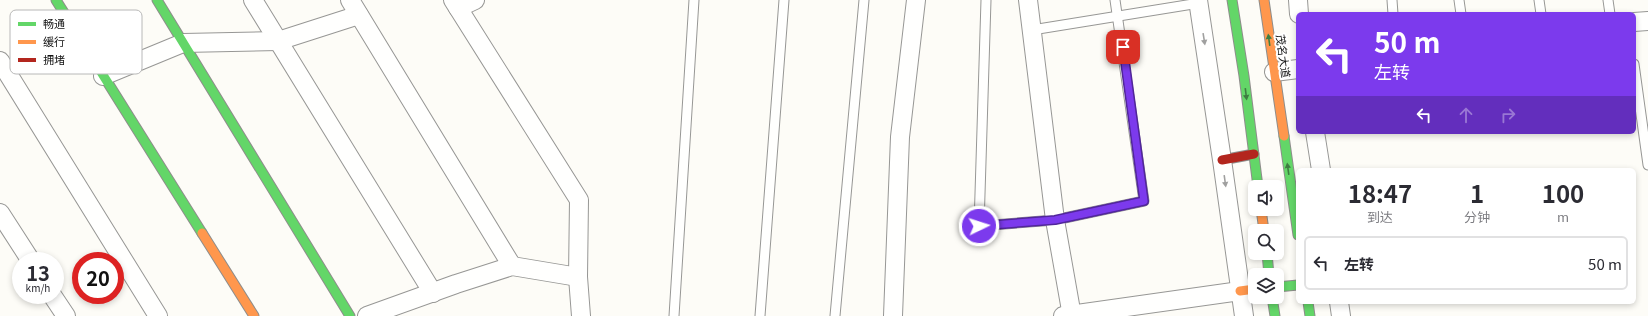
<!DOCTYPE html>
<html lang="zh">
<head>
<meta charset="utf-8">
<style>
  body { margin:0; font-family:Georgia,"Noto Sans SC",serif; background:#f7f7f7; color:#2b2b33; height:100vh; display:flex; flex-direction:column; font-size:15px; white-space:nowrap }
  * { box-sizing:border-box; margin:0 }
  p { font-size:13px; color:#7c7c81 }
  .icon { flex:none; width:22px; height:22px; fill:none; stroke:currentColor; stroke-width:2; stroke-linecap:round; stroke-linejoin:round }
  .map { position:relative; flex:1; overflow:hidden }
  .drawer { position:absolute; left:1296px; top:168px; width:340px; height:136px; display:flex; flex-direction:column; background:#fff; border-radius:6px; box-shadow:0 2px 6px #0003 }
  .drawer>* { flex:none }
  .hud { position:absolute; left:1296px; top:12px; width:340px; height:122px; border-radius:6px; box-shadow:0 2px 6px #0003; background:#7c3aed; color:#fff; overflow:hidden }
  .controls { position:absolute; left:1248px; top:180px; display:grid; gap:8px }
  .controls a { display:grid; place-items:center; width:36px; height:36px; border-radius:6px; background:#fff; box-shadow:0 2px 6px #0003; font-size:20px }
  .speed { position:absolute; left:12px; top:252px; display:flex; gap:8px; font-size:20px; font-weight:700; text-align:center }
  .speed>* { display:grid; place-content:center; width:52px; height:52px; border-radius:50%; background:#fff; box-shadow:0 2px 6px #0003; line-height:1 }
  .speed small { font-size:10px; font-weight:400 }
  .speed .limit { border:6px solid #d22; background:#fff; color:#111 }
  .pin { position:absolute; display:grid; place-items:center; width:34px; height:34px; color:#fff; margin:-17px; border-radius:8px; box-shadow:0 2px 6px #0006 }
  .me { position:absolute; width:44px; margin:-22px; rotate:86deg; stroke-linejoin:round; filter:drop-shadow(0 0 3px #0008) }
  .turn { display:flex; align-items:center; gap:14px; height:84px; padding:0 12px; font-size:18px }
  .turn .icon { width:52px; height:52px; stroke-width:2.5 }
  .turn b { display:block; font-size:28px; line-height:34px }
  .lanes { display:flex; align-items:center; height:38px; padding:0 12px; background:#0003; justify-content:center; gap:20px; direction:ltr }
  .lanes .off { opacity:.35 }
  .eta { display:flex; justify-content:space-evenly; align-items:center; height:68px; text-align:center }
  .eta b { font-size:24px; font-weight:700; line-height:28px }
  ul { padding:0; list-style:none }
  li { display:flex; align-items:center; gap:12px; height:54px; margin:0 8px 6px; padding:0 4px; border:2px solid #e1e1e2; border-radius:6px }
  li div { flex:1 }
  li b { display:block; font-size:15px }
  li em { font-style:normal }
  .map>svg:first-child { display:block }
  .lines { fill:none; stroke-linecap:round; stroke-linejoin:round }
  .lane-casing { stroke:#979795; stroke-width:11 }
  .street-casing { stroke:#979795; stroke-width:20 }
  .fast-casing { stroke:#8e8d8b; stroke-width:11 }
  .slow-casing { stroke:#8e8d8b; stroke-width:11 }
  .jam-casing { stroke:#8e8d8b; stroke-width:11 }
  .lane { stroke:#fffffe; stroke-width:9 }
  .street { stroke:#fffffe; stroke-width:18 }
  .fast { stroke:#63d668; stroke-width:9 }
  .slow { stroke:#ff974d; stroke-width:9 }
  .jam { stroke:#b3261e; stroke-width:9 }
  .oneway { fill:#a0a09f }
  .oneway2 { fill:#3e7d41 }
  .route-casing { stroke:#51269a; stroke-width:10 }
  .route { stroke:#7c3aed; stroke-width:7 }
  .labels { text-anchor:middle; dominant-baseline:central; stroke-width:4; stroke-linejoin:round; paint-order:stroke }
  .street-label { font-size:11px; fill:#111; stroke:#fff }
  .key { fill:#fff; stroke:#b8b8b8; stroke-width:1 }
  .key-label { font-size:11px; fill:#111 }
</style>
</head>
<body>
<div class="map">
<svg width="1648" height="316" viewBox="0 0 1648 316">
  <rect width="100%" height="100%" fill="#fdfcf7"/>
  <g class="lines">
    <g class="lane-casing">
      <g id="lane">
        <polyline points="986,0 979,226 1055,220 1144,201 1115,0"/>
        <polyline points="1392,0 1393,14"/>
        <polyline points="1459,0 1461,14"/>
        <polyline points="1539,0 1541,14"/>
        <polyline points="1608,0 1610,14"/>
        <polyline points="1032,30 1199,3"/>
        <polyline points="1634,64 1648,165"/>
        <polyline points="674,316 694,0"/>
        <polyline points="760,316 784,0"/>
        <polyline points="835,316 864,0"/>
      </g>
    </g>
    <g class="street-casing">
      <g id="street">
        <polyline points="253,0 433,293"/>
        <polyline points="350,0 512,266"/>
        <polyline points="453,0 579,200 578,277 581,316"/>
        <polyline points="1028,0 1055,220 1072,316"/>
        <polyline points="1198,0 1222,160 1244,316"/>
        <polyline points="1298,0 1299,14"/>
        <polyline points="458,8 475,0"/>
        <polyline points="1634,22 1648,21"/>
        <polyline points="0,61 158,316"/>
        <polyline points="1274,72 1298,69"/>
        <polyline points="103,76 183,43 278,41 359,15"/>
        <polyline points="1315,132 1321,170"/>
        <polyline points="0,213 31,261"/>
        <polyline points="52,295 66,316"/>
        <polyline points="1339,302 1341,316"/>
        <polyline points="367,316 456,284 512,266 578,277"/>
        <polyline points="893,316 900,137 916,0"/>
        <polyline points="1063,316 1240,291"/>
      </g>
    </g>
    <g class="fast-casing">
      <g id="fast">
        <polyline points="56,0 202,233"/>
        <polyline points="157,0 350,316"/>
        <polyline points="1232,0 1244,76 1258,187"/>
        <polyline points="1284,136 1298,235"/>
        <polyline points="1267,253 1269,275"/>
        <polyline points="1277,287 1298,285"/>
        <polyline points="1272,297 1275,316"/>
        <polyline points="1308,302 1310,316"/>
      </g>
    </g>
    <g class="slow-casing">
      <g id="slow">
        <polyline points="1264,0 1284,136"/>
        <polyline points="1261,209 1264,231"/>
        <polyline points="202,233 254,316"/>
        <polyline points="1240,291 1255,289"/>
      </g>
    </g>
    <g class="jam-casing">
      <polyline id="jam" points="1222,160 1254,154"/>
    </g>
    <use href="#lane" class="lane"/>
    <use href="#street" class="street"/>
    <use href="#fast" class="fast"/>
    <use href="#slow" class="slow"/>
    <use href="#jam" class="jam"/>
  </g>
  <defs><path id="oneway-solid" d="M-6-.8H1V-3.2L6.5 0L1 3.2V.8H-6Z"/></defs>
  <g class="oneway">
    <use href="#oneway-solid" transform="translate(1204 39) rotate(81)"/>
    <use href="#oneway-solid" transform="translate(1225 181) rotate(82)"/>
  </g>
  <g class="oneway2">
    <use href="#oneway-solid" transform="translate(1269 40) rotate(-98)"/>
    <use href="#oneway-solid" transform="translate(1246 94) rotate(83)"/>
    <use href="#oneway-solid" transform="translate(1288 169) rotate(-98)"/>
  </g>
  <g class="lines">
    <g class="route-casing">
      <polyline id="route" points="979,226 1055,220 1144,201 1123,47"/>
    </g>
    <use href="#route" class="route"/>
  </g>
  <g class="labels">
    <g class="street-label">
      <text transform="translate(1284 56) rotate(82)">茂名大道</text>
    </g>
  </g>
  <rect x="10" y="10" width="132" height="64" rx="6" class="key"/>
  <rect x="18" y="22" width="18" height="4" fill="#63d668"/>
  <rect x="18" y="40" width="18" height="4" fill="#ff974d"/>
  <rect x="18" y="58" width="18" height="4" fill="#b3261e"/>
  <g class="key-label">
    <text x="43" y="28">畅通</text>
    <text x="43" y="46">缓行</text>
    <text x="43" y="64">拥堵</text>
  </g>
</svg>
<div class="controls">
<a><svg class="icon" aria-label="sound" viewBox="0 0 24 24"><path d="M4 9h4l5-4v14l-5-4H4zM17 9q2 3 0 6"/></svg></a>
<a><svg class="icon" aria-label="search" viewBox="0 0 24 24"><circle cx="10" cy="10" r="6"/><path d="M15 15l6 6"/></svg></a>
<a><svg class="icon" aria-label="layers" viewBox="0 0 24 24"><path d="M12 4l9 5-9 5-9-5zM3 14l9 5 9-5"/></svg></a>
</div>
<div class="speed"><div>13<small>km/h</small></div><div class="limit">20</div></div>
<div class="pin" style="left:1123px;top:47px;background:#d93025"><svg class="icon" aria-label="arrive" viewBox="0 0 24 24"><path d="M6 21V4h12l-3 4 3 4H6"/></svg></div>
<svg class="me" style="left:979px;top:226px" viewBox="-20 -20 40 40"><circle r="17" fill="#7c3aed" stroke="#fff" stroke-width="3"/><path d="M0-11L8 9 0 5-8 9z" fill="#fff"/></svg>
<div class="hud">
<div class="turn"><svg class="icon" aria-label="left" viewBox="0 0 24 24"><path d="M17 20v-9H6M10 6l-5 5 5 5"/></svg><div><b>50 m</b>左转</div></div>
<div class="lanes"><svg class="icon" aria-label="left" viewBox="0 0 24 24"><path d="M17 20v-9H6M10 6l-5 5 5 5"/></svg><svg class="icon off" aria-label="ahead" viewBox="0 0 24 24"><path d="M12 20V5M6 11l6-6 6 6"/></svg><svg class="icon off" aria-label="right" viewBox="0 0 24 24"><path d="M7 20v-9h11M14 6l5 5-5 5"/></svg></div>
</div>
<section class="drawer">
<div class="eta">
<div><b>18:47</b><p>到达</p></div>
<div><b>1</b><p>分钟</p></div>
<div><b>100</b><p>m</p></div>
</div>
<ul>
<li><svg class="icon" aria-label="left" viewBox="0 0 24 24"><path d="M17 20v-9H6M10 6l-5 5 5 5"/></svg><div><b>左转</b></div><em>50 m</em></li>
</ul>
</section>
</div>
</body>
</html>
